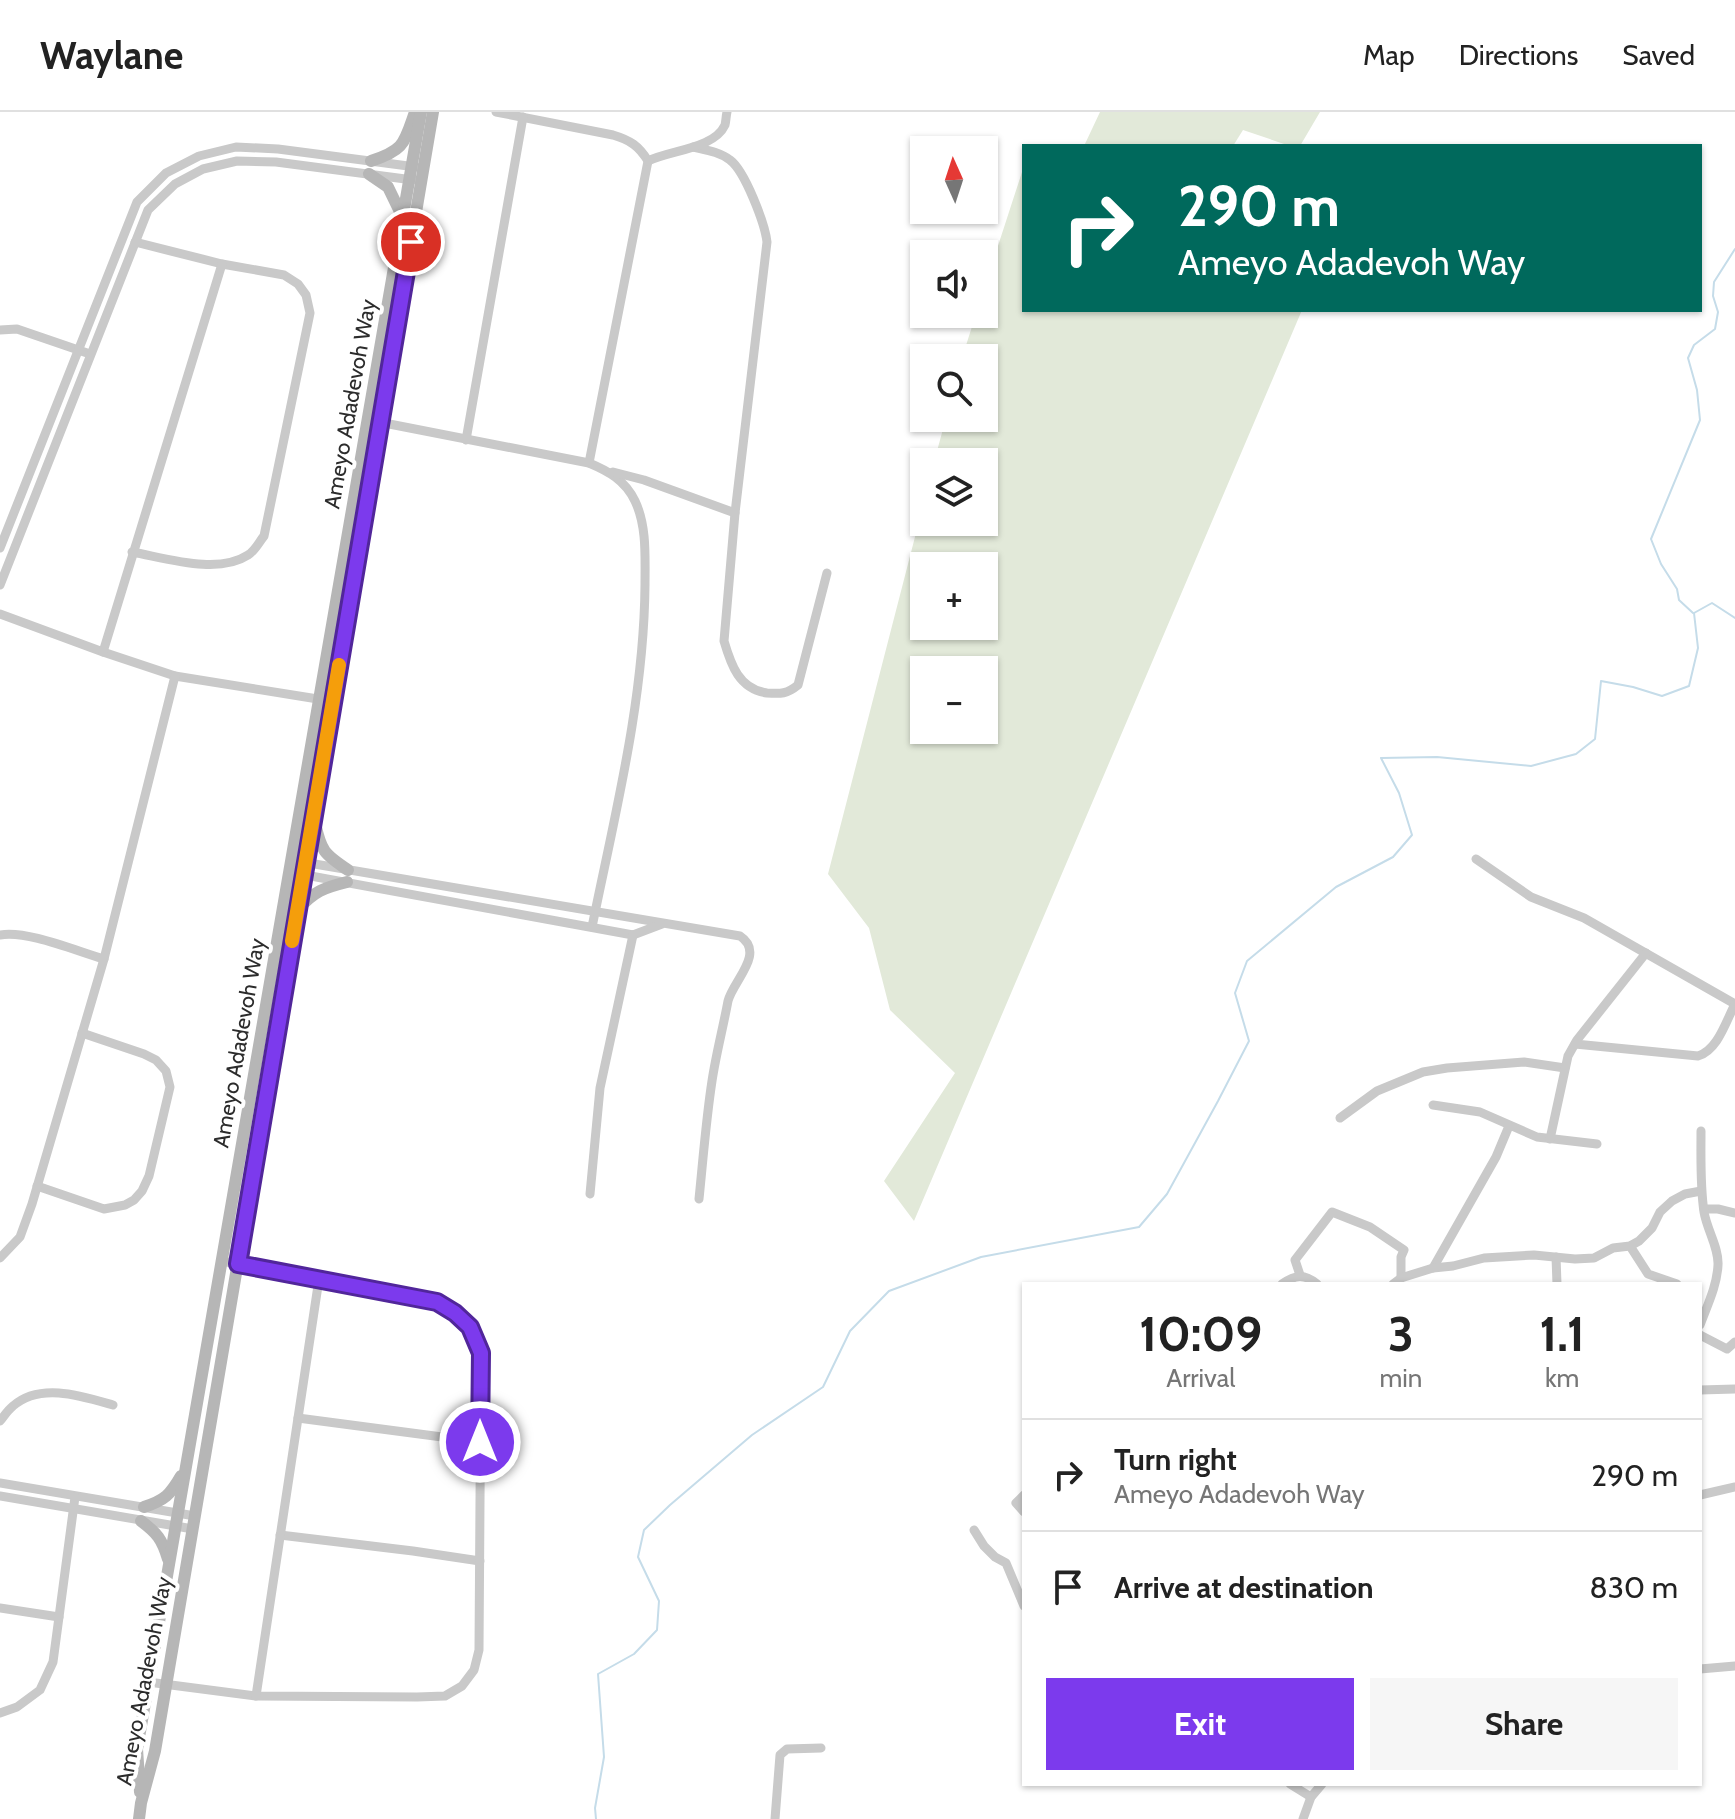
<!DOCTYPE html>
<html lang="en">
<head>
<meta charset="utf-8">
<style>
  body { margin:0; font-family:Cabin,sans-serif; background:#f6f6f6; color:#222; height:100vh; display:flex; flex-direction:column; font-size:30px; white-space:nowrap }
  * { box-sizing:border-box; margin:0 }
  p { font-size:26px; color:#767676 }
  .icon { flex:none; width:44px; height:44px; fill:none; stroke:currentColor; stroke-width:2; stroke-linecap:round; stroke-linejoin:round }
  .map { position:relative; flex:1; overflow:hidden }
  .panel { position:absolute; left:1022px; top:1170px; width:680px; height:504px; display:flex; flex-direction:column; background:#fff; border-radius:0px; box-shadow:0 2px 6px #0004 }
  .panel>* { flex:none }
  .top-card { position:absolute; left:1022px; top:32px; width:680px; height:168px; border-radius:0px; box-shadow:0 2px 6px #0004; background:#00695c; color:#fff; overflow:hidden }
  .needle { width:52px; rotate:357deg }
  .fabs { position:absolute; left:910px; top:24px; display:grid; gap:16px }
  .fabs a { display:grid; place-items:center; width:88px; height:88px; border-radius:0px; background:#fff; box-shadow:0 2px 6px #0004; font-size:40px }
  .pin { position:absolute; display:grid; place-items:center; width:68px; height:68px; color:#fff; margin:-34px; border:4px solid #fff; border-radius:50%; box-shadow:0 2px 8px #0007 }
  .me { position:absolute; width:88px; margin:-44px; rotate:0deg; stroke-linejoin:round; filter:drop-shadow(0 0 6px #0008) }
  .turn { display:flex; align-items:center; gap:28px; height:168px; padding:0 24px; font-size:36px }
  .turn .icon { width:104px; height:104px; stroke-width:2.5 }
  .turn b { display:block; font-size:56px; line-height:68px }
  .eta { display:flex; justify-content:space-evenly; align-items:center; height:136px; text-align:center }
  .eta b { font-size:48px; font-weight:800; line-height:56px }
  .primary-button { display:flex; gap:16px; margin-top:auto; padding:16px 24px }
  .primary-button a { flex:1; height:92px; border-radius:0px; background:#7c3aed; color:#fff; font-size:32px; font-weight:800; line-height:92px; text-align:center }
  .primary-button a+a { background:#f6f6f6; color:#222 }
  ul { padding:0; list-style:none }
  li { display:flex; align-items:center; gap:24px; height:112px; padding:0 24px; border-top:2px solid #e0e0e0 }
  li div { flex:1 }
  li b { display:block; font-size:30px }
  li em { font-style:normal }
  header { display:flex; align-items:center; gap:48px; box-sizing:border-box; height:112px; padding:0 40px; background:#fff; border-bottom:2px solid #e0e0e0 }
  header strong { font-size:38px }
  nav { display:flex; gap:44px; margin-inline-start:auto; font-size:28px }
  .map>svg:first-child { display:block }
  .green { fill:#e2e9d9; fill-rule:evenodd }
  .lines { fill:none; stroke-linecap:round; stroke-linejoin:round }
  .stream { stroke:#c5dce9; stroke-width:2 }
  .street { stroke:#c9c9c9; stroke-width:9 }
  .secondary { stroke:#b6b6b6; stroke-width:12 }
  .route-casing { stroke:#51269a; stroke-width:20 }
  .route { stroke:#7c3aed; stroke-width:14 }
  .slow { stroke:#f59e0b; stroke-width:14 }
  .labels { text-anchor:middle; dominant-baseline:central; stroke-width:8; stroke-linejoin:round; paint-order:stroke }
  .street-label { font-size:22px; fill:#2c2c2c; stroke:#fff }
</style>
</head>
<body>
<header>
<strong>Waylane</strong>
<nav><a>Map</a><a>Directions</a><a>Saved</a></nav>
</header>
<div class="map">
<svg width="1735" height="1707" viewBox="0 0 1735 1707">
  <rect width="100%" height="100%" fill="#fff"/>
  <g class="green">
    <polygon points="1100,0 1320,0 1300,34 1290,34 1243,18 1233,34 1084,34"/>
    <path d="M1022,60h2v138h278l-388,911 -30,-40 71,-108 -65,-63 -21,-82 -41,-54 96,-372v20h60v-60h-50l12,-44h38v-60h-22l14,-44h8v-25zM924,454h60v60h-60zM924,558h60v60h-60z"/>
  </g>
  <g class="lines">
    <g class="stream">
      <polyline points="1693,501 1679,488 1677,477 1661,452 1651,427 1700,308 1697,278 1688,246 1694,233 1715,217 1718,200 1713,184 1714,170 1735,137"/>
      <polyline points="596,1707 595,1696 604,1645 598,1562 634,1542 657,1518 659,1489 638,1445 644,1418 670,1393 752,1323 823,1275 850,1219 889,1179 981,1145 1139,1115 1167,1082 1218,989 1249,929 1235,881 1247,849 1336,775 1393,745 1412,723 1399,681 1381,646 1437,645 1531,654 1576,642 1595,627 1601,569 1633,575 1662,584 1689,574 1698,536 1694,501 1712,491 1735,506"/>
    </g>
    <g class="street">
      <path d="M496,0l117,23c17,5 26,11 35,26l-59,302"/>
      <path d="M693,35c13,3 27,5 37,13 15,11 35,64 37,82l-32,271 -11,128c7,24 15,48 43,52 14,1 20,1 31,-8l29,-112"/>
      <path d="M648,49c22,-11 66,-12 77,-36 1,-4 1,-9 2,-13"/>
      <polyline points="0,218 17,217 90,242"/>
      <path d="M374,309l215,42c19,8 36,17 46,38 12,25 10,56 10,84 -1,116 -30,229 -53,342"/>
      <polyline points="466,328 523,5"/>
      <polyline points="613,360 644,368 735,401"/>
      <polyline points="0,436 137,90 166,61 199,44 236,35 278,37 416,55"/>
      <path d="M132,440c34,6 86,23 116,3 7,-4 11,-13 16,-19l46,-223 -4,-18 -8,-11 -14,-9 -62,-11 -87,-22"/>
      <polyline points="0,473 148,98 175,72 203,57 237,49 276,50 413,68"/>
      <polyline points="0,502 103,540 175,564 324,588"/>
      <polyline points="103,540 222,152"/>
      <polyline points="1476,747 1531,785 1584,806 1735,892"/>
      <path d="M291,748l449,76c26,17 -7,45 -12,65 -5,27 -12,53 -16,80 -6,39 -9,79 -13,118"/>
      <polyline points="289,760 633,823 662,812"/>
      <path d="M0,823c27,-5 76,16 104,24"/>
      <path d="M1575,932l123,12c20,-6 28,-35 37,-52"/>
      <polyline points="1433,993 1480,1000 1537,1025 1597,1032"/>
      <polyline points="1340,1006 1377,979 1423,960 1447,956 1524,950 1565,956"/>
      <polyline points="1550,1027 1568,944 1577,928 1646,841"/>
      <polyline points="37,1074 104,1097 125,1093 134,1088 142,1079 149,1064 170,975 166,959 156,948 144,942 82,921"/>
      <polyline points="590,1082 600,976 633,823"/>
      <polyline points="1704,1097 1718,1097 1735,1101"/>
      <polyline points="1630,1134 1648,1162 1677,1172"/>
      <polyline points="1556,1145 1557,1172"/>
      <polyline points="0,1146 20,1125 32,1092 104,847 175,564"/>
      <polyline points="1433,1156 1496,1045 1509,1014"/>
      <polyline points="1300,1163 1295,1148 1332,1100 1370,1115 1404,1138 1401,1145 1401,1166"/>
      <path d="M1282,1172c13,-9 22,-11 35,0"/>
      <polyline points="1393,1172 1401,1166 1433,1156 1453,1154 1484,1146 1534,1143 1575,1147 1594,1146 1613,1136 1630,1134 1639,1129 1652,1116 1660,1100 1672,1089 1685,1082 1701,1079"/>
      <path d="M1700,1213c7,-19 17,-39 18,-60 1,-17 -11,-35 -14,-53 -4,-27 -3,-54 -3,-81"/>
      <polyline points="1700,1223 1727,1237 1735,1230"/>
      <polyline points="1700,1278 1735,1277"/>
      <polyline points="298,1306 480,1330"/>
      <path d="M0,1309c4,-5 8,-11 13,-15 27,-24 69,-10 100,-1"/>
      <polyline points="0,1371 195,1404"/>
      <polyline points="1024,1383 1016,1391 1024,1400"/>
      <polyline points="1700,1383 1735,1375"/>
      <polyline points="0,1384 193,1417"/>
      <polyline points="974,1418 984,1434 995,1445 1006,1451 1024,1494"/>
      <polyline points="280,1423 413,1439 480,1449"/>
      <polyline points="0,1496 59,1505"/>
      <polyline points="1700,1557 1735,1554"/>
      <polyline points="148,1570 256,1584 417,1585 445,1584 462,1574 474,1558 479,1538 481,1241 470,1215 455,1201 437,1190 222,1149"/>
      <polyline points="256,1584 319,1167"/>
      <polyline points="0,1601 17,1595 40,1578 53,1550 75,1385"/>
      <polyline points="1290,1672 1311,1685"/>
      <polyline points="775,1707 780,1643 787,1637 821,1636"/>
      <polyline points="1303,1707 1311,1685 1322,1672"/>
    </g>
    <g class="secondary">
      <path d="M371,49c34,-11 33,-18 44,-49"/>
      <polyline points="369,62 388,75 403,106"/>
      <path d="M315,711c6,28 9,31 33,47"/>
      <path d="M298,797c17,-18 25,-21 49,-27"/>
      <path d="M144,1395c21,-7 26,-12 37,-31"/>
      <path d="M141,1409c16,12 21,18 27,38"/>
      <polyline points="140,1680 137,1637 421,0"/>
      <polyline points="139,1707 141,1691 155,1639 433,0"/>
    </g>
  </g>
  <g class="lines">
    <g class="route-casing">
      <polyline id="route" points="411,130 238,1152 437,1190 455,1201 470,1215 481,1241 480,1330"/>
    </g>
    <use href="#route" class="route"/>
    <polyline class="slow" points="292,829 339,553"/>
  </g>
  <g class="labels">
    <g class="street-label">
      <text transform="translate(350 292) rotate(-80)">Ameyo Adadevoh Way</text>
      <text transform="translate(239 931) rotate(-80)">Ameyo Adadevoh Way</text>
      <text transform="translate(144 1569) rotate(-79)">Ameyo Adadevoh Way</text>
    </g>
  </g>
</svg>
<div class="fabs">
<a><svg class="needle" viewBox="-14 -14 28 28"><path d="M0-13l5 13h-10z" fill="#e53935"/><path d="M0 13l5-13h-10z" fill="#767676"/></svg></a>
<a><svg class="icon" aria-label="sound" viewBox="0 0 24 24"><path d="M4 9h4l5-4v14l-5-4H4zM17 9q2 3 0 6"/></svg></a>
<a><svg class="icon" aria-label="search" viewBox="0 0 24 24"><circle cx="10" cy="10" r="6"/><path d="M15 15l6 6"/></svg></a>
<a><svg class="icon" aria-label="layers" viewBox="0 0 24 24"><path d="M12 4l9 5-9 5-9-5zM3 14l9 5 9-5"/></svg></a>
<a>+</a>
<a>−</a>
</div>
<div class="pin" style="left:411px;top:130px;background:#d93025"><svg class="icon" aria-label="arrive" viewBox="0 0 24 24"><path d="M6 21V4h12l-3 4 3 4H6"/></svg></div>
<svg class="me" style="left:480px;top:1330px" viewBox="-20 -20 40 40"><circle r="17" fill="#7c3aed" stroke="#fff" stroke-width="3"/><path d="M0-11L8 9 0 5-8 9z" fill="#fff"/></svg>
<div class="top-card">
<div class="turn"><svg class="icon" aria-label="right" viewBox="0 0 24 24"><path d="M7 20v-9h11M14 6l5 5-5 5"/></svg><div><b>290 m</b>Ameyo Adadevoh Way</div></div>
</div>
<section class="panel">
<div class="eta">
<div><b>10:09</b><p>Arrival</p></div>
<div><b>3</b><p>min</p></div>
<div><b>1.1</b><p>km</p></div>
</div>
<ul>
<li><svg class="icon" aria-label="right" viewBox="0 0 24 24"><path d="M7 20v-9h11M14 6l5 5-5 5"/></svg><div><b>Turn right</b><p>Ameyo Adadevoh Way</p></div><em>290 m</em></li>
<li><svg class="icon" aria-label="arrive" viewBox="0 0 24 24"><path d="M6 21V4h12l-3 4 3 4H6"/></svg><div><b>Arrive at destination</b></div><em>830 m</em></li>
</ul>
<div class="primary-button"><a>Exit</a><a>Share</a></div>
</section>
</div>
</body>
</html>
